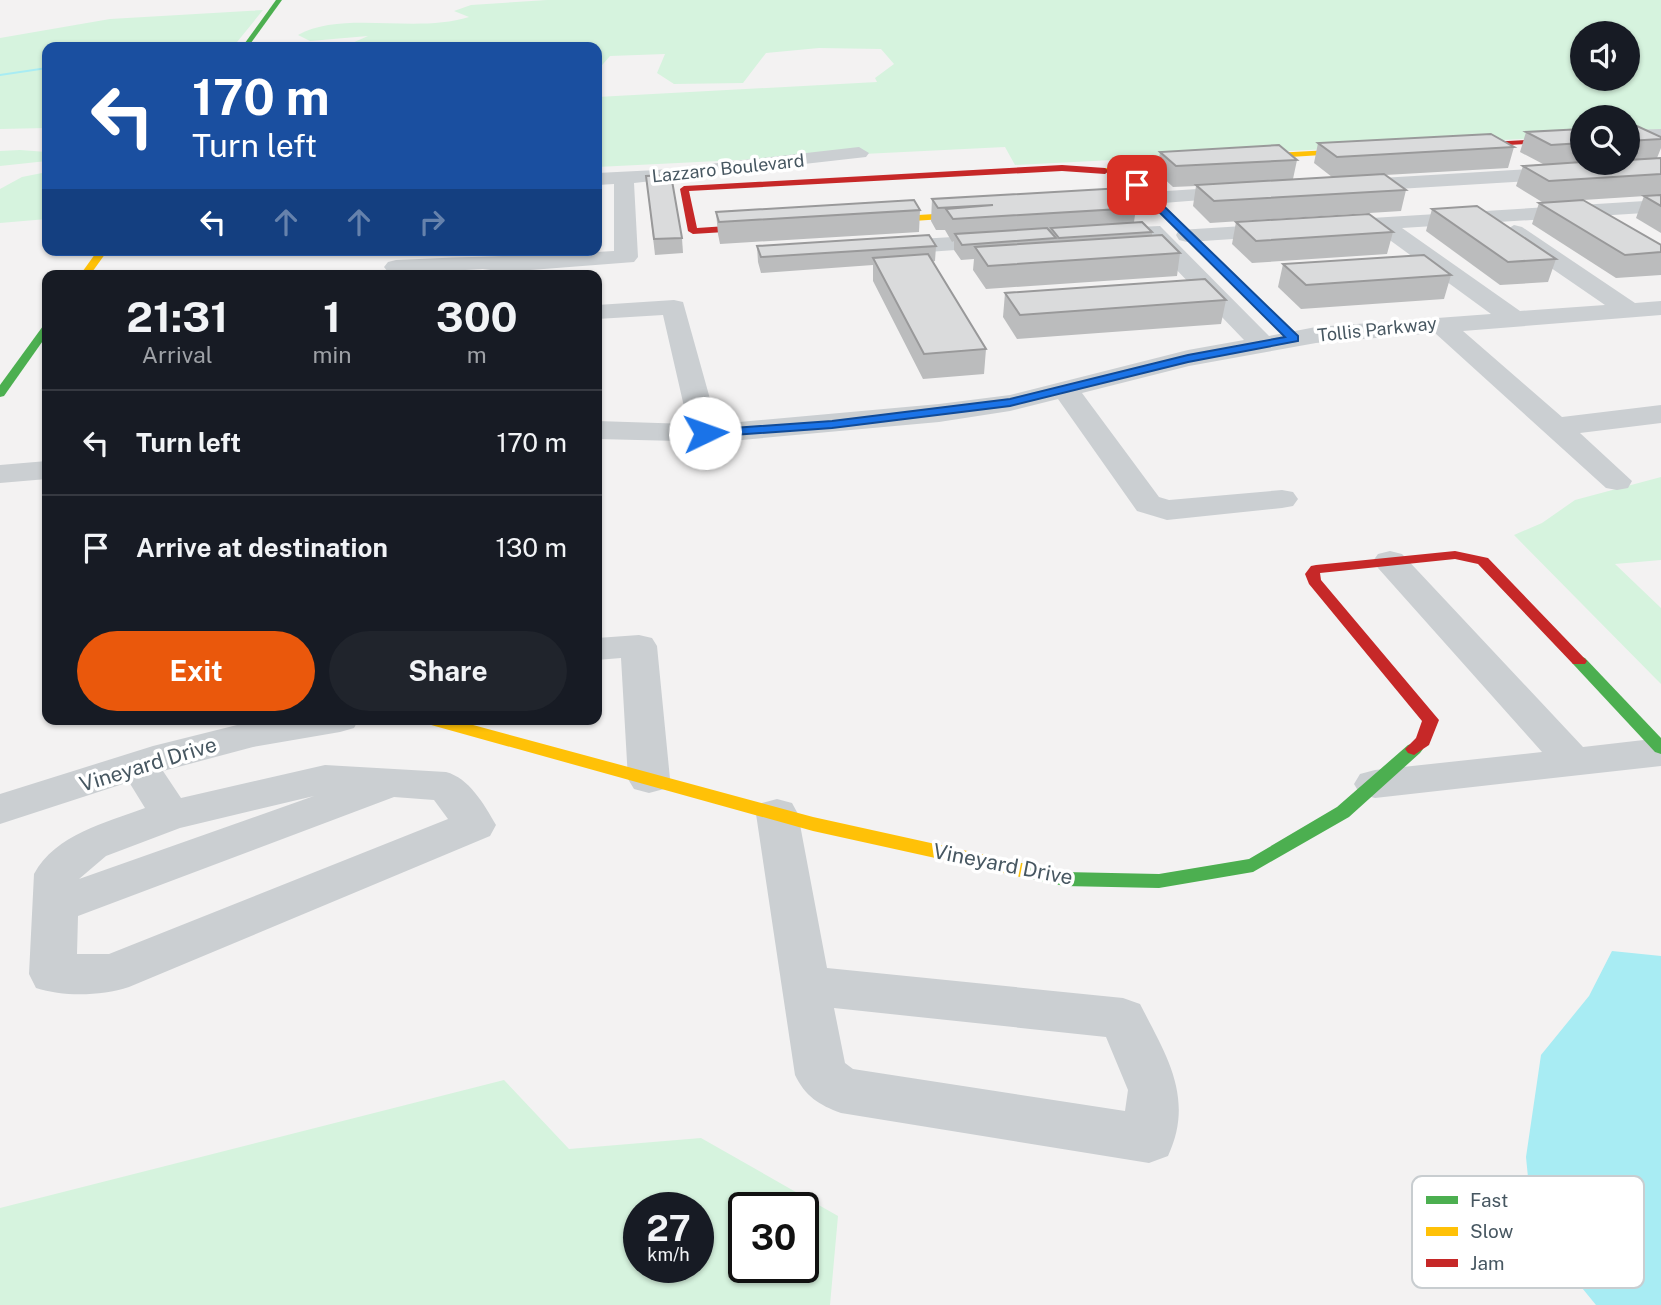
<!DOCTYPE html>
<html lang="en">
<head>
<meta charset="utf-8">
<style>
  body { margin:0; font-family:"Public Sans",sans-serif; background:#20242c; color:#f1f3f6; height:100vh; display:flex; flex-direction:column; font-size:26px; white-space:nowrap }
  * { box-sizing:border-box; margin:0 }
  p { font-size:23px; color:#9ea1a6 }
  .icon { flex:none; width:38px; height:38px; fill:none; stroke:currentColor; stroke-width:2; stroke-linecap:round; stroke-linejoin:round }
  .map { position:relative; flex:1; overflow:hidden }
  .side { position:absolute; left:42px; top:270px; width:560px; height:455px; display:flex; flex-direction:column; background:#171b24; border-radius:14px; box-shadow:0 2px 5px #0004 }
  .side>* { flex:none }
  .top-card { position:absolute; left:42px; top:42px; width:560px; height:214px; border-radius:14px; box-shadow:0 2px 5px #0004; background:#1a4fa0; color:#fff; overflow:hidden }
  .tools { position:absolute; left:1570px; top:21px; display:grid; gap:14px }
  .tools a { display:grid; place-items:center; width:70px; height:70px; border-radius:50%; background:#171b24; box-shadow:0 2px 5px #0004; font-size:35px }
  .speed { position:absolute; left:623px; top:1192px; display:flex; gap:14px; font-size:35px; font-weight:700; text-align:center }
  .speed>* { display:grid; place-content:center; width:91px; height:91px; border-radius:50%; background:#171b24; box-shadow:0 2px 5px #0004; line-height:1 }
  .speed small { font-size:18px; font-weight:400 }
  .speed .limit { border:4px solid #111; border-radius:10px; background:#fff; color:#111 }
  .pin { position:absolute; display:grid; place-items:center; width:60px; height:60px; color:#fff; margin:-30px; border-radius:14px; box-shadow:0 4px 10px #0006 }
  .me { position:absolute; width:77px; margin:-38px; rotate:87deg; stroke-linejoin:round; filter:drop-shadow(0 0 5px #0008) }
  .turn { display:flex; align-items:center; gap:24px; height:147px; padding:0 35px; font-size:32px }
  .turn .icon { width:91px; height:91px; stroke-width:2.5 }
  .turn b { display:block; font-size:49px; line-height:60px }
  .lanes { display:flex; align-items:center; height:66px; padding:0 35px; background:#0003; justify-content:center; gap:35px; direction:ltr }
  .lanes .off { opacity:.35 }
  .eta { display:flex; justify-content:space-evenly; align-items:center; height:119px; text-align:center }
  .eta b { font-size:42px; font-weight:700; line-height:49px }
  .action { display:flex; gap:14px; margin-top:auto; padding:14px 35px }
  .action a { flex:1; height:80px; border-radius:42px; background:#ea580c; color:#fff; font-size:28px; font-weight:700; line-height:80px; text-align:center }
  .action a+a { background:#20242c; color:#f1f3f6 }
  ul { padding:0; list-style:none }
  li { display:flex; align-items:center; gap:21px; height:105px; padding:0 35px; border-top:2px solid #363941 }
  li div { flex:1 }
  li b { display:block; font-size:26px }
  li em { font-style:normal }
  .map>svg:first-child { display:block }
  .green { fill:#d6f3de; fill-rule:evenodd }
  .water { fill:#a8ecf3 }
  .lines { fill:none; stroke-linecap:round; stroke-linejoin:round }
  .stream { fill:#a8ecf3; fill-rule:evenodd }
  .street { fill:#cbcfd2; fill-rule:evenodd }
  .fast { fill:#4caf50; fill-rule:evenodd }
  .slow { fill:#ffc107; fill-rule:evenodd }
  .jam { fill:#c62828; fill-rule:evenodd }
  .wall { fill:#bbbcbd }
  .building { fill:#dadbdc; stroke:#99999a; stroke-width:2 }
  .route { fill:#1a73e8; stroke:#114b97; stroke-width:2 }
  .labels { text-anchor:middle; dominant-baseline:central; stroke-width:7; stroke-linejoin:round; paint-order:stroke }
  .far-street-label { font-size:18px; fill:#475761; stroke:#fff }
  .street-label { font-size:21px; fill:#475761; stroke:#fff }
  .key { fill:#fff; stroke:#c8cdd0; stroke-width:2 }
  .key-label { font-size:19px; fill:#475761 }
</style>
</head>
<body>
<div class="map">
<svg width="1661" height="1305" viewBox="0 0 1661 1305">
  <rect width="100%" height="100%" fill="#f3f2f2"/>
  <g class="green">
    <path d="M547,0h1114v132l-33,2v-17h-46v19l-567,29 -10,-18 -408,20v-70l280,-15 -2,-4 19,-14 -13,-15 -62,-1 -53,5 -23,30 -69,1 -17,-11 8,-19 -55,2 -13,15v-24h-254l25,-11 -58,5 -12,-6c44,-25 118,-1 171,-18l-15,-6 17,-6zM1582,33h46v46h-46z"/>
    <polygon points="263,10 233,47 47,47 47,128 0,129 0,38 110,19"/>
    <polygon points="20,150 47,152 47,161 0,166 0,151"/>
    <polygon points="47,172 47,219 0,223 0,189 22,177"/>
    <polygon points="1661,477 1661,560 1615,564 1661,608 1661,684 1514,535 1542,523 1575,500"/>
    <path d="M504,1080l65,69 132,-11 137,78 -8,89h-830v-97zM639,1208h59v59h-59zM744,1208h59v59h-59z"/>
  </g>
  <polygon class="water" points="1612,951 1661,956 1661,1305 1596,1305 1533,1228 1526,1157 1541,1055 1589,996"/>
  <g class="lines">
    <polygon class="stream" points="47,67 47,69 0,76 0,74"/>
    <g class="street">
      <polygon points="1661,129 1661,141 1628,142 1628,130"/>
      <path d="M859,147l10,6 -3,4 -232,26 4,74 -4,5 -129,10 -22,-3 -87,5 -8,-2 -4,-5 4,-5 8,-2c73,-4 145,-4 218,-9v-67l-17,1v-12l60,-3z"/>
      <polygon points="1661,161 1661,173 1348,192 1338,186 1348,180"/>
      <polygon points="1244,186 1254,192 1251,196 1151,204 1141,198 1151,192"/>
      <polygon points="1661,200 1661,212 1402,228 1520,311 1605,305 1506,237 1503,232 1514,225 1522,227 1635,303 1661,301 1661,315 1463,331 1562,417 1661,405 1661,423 1580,433 1632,481 1628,488 1617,490 1606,488 1435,333 1316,343 1189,366 1082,393 1159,497 1169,500 1282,490 1293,492 1298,499 1293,506 1282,508 1167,520 1137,511 1058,399 1010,411 939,422 719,442 597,439 597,421 688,424 663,315 597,319 597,305 674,300 683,302 717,424 939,404 1010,395 1188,350 1244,340 1146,238 1103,241 1092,234 1095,229 1160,226 1269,336 1316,327 1491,314 1376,230 1187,242 1179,240 1176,235 1179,230"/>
      <polygon points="1003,234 1014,241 1011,246 886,255 875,248 886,241"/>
      <polygon points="47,461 47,479 0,483 0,465"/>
      <polygon points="1390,551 1402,554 1583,747 1661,738 1661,766 1375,798 1360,794 1354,784 1360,774 1375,770 1542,752 1378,568 1373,561 1378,554"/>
      <polygon points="639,635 652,638 657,646 670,779 664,789 649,793 634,789 628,779 621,658 597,660 597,638"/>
      <path d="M359,719l-5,9 -14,4 -87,15 -90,24 18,27 144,-33 121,7c23,6 38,32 50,53l-6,11 -361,151c-28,9 -65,10 -93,1l-7,-14 5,-100c22,-40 71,-51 111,-66l-16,-26 -129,42v-30l153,-48 100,-25zM314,796l-235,83 27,-23 74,-28zM394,797l40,3 14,19 -339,135h-32l1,-38z"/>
      <path d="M777,799l15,4 6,11 29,154 296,30 17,6c26,51 55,94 28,152l-19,7 -308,-50c-22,-8 -36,-17 -46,-38l-39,-261 6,-11zM834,1008l272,29 22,53 -3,21 -272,-42 -8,-6z"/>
    </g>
    <g class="fast">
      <polygon points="276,0 282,0 248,47 242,47"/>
      <polygon points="1157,201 1162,204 1160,206 1082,212 1077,209 1082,206"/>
      <polygon points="47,325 47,335 4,396 0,397 0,385 43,326"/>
      <polygon points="1579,656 1585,658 1661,738 1661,754 1655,752 1573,664 1571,661 1573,658"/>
      <polygon points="1414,743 1420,745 1423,749 1420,753 1349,817 1253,872 1159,888 1064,886 1014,875 1012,870 1014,865 1021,863 1064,872 1159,874 1249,859 1337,807 1408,745"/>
    </g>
    <g class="slow">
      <polygon points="1367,148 1370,148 1370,152 1166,165 1124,175 1101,171 1105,168 1124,169 1166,159"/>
      <polygon points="984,211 989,214 987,216 869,224 864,221 869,218"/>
      <polygon points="98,250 108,250 90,275 80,275"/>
      <polygon points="422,719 451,719 813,817 1021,863 1028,865 1030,870 1028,875 1021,877 813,831 424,723"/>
    </g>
    <g class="jam">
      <polygon points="1582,137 1582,141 1455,148 1451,146 1455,144"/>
      <polygon points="1062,165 1105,168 1109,171 1105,174 1062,171 689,191 697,228 770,223 775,226 770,229 693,234 688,231 680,189 684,186"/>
      <polygon points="1455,551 1488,558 1587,661 1585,664 1573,664 1478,564 1455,559 1320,573 1321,580 1439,720 1429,745 1414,755 1408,753 1405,749 1416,738 1422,721 1309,584 1305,574 1311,566 1316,565"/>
    </g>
  </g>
  <g class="wall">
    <polygon points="1628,126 1661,137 1661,148 1657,158 1661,158 1661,195 1583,200 1661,245 1661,275 1616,278 1532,224 1539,203 1542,202 1516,186 1523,166 1543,164 1520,152 1526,132 1582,129 1582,163 1628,163"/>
    <polygon points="1318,143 1514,147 1508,168 1385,175 1406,190 1401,211 1210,223 1193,206 1196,186 1173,187 1157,172 1160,152 1297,160 1293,179 1332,177 1314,163"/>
    <polygon points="646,176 682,238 683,253 655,255"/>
    <polygon points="1661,195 1661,233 1636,218 1644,196"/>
    <polygon points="932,199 1136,208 1134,222 1152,232 1152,235 1180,253 1177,276 986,289 973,270 974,259 961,260 954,250 954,241 952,242 945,230 936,230 931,221"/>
    <polygon points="1432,209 1556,259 1548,282 1500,285 1426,231"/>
    <polygon points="920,210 919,232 720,244 718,234 716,212"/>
    <polygon points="1236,222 1393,232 1387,254 1252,263 1232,244"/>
    <polygon points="757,246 936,246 935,261 932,262 986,349 984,374 923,379 873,281 873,265 761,273 758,262"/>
    <polygon points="1283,264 1451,275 1444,299 1301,309 1278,287"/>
    <polygon points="1005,293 1226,300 1221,324 1017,339 1003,317"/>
  </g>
  <g class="building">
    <polygon points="1628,126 1637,126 1661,137 1661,139 1628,141"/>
    <polygon points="1582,129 1582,143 1551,145 1526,132"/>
    <polygon points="1491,134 1514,147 1337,157 1318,143"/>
    <polygon points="1279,145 1297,160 1176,166 1160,152"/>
    <polygon points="1661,158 1661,174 1549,181 1523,166 1582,162 1628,163 1628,160"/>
    <polygon points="1384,174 1406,190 1214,201 1196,185"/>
    <polygon points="671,175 682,238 654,239 646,176"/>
    <polygon points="1122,188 1136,208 953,219 946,209 993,205 938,208 932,199"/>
    <polygon points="1661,195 1661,206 1644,196"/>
    <polygon points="914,200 920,210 719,222 716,212"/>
    <polygon points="1583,200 1661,245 1661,252 1625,255 1539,203"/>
    <polygon points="1477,206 1556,259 1508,262 1432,209"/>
    <polygon points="1369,214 1393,232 1256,241 1236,222"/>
    <polygon points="1142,222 1152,232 1059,238 1051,228"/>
    <polygon points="1047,228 1056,238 962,245 955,234"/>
    <polygon points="929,235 936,246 761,257 757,246"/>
    <polygon points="1162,235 1180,253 988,266 975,247"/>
    <polygon points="928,254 986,349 924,354 873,258"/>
    <polygon points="1424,255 1451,275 1306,285 1283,264"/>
    <polygon points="1205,279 1226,300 1020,315 1005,293"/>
  </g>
  <polygon class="route" points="1134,183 1140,183 1298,336 1298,341 1188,362 1010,406 832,428 705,437 699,433 705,430 832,421 1010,399 1188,355 1285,337 1134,187"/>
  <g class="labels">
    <g class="far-street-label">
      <text transform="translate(728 168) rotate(-6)">Lazzaro Boulevard</text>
      <text transform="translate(1377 329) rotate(-6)">Tollis Parkway</text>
    </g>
    <g class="street-label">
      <text transform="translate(148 764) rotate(-17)">Vineyard Drive</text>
      <text transform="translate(1003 864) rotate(11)">Vineyard Drive</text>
    </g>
  </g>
  <rect x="1412" y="1176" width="232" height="112" rx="10" class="key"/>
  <rect x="1426" y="1196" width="32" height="8" fill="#4caf50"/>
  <rect x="1426" y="1227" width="32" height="9" fill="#ffc107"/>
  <rect x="1426" y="1259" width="32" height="8" fill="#c62828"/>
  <g class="key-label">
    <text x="1470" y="1207">Fast</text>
    <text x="1470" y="1238">Slow</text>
    <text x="1470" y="1270">Jam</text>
  </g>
</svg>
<div class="tools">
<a><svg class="icon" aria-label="sound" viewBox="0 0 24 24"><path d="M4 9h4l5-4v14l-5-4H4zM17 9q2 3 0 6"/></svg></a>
<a><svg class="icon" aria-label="search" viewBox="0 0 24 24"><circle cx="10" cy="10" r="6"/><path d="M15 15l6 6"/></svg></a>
</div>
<div class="speed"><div>27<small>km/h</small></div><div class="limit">30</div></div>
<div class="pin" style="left:1137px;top:185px;background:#d93025"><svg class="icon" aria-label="arrive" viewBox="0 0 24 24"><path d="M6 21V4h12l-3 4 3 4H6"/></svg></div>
<svg class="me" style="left:705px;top:433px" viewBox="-20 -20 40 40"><circle r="19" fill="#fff"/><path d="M0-13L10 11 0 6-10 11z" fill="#1a73e8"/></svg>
<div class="top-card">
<div class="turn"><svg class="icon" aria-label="left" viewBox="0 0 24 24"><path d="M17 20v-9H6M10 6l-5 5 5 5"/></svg><div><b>170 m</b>Turn left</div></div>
<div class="lanes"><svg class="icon" aria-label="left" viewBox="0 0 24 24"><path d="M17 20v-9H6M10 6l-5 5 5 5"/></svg><svg class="icon off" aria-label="ahead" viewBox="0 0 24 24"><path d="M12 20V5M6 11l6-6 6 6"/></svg><svg class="icon off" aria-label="ahead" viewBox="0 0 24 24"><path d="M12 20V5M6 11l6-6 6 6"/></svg><svg class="icon off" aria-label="right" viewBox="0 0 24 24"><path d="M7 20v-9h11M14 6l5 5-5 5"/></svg></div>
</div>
<section class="side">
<div class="eta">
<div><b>21:31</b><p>Arrival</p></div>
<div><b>1</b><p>min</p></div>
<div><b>300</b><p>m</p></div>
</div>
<ul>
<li><svg class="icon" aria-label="left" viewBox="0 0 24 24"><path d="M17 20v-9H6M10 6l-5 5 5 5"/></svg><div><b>Turn left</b></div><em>170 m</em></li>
<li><svg class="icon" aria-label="arrive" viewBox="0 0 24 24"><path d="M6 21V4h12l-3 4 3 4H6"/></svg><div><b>Arrive at destination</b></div><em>130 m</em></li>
</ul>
<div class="action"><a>Exit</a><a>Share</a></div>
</section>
</div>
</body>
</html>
